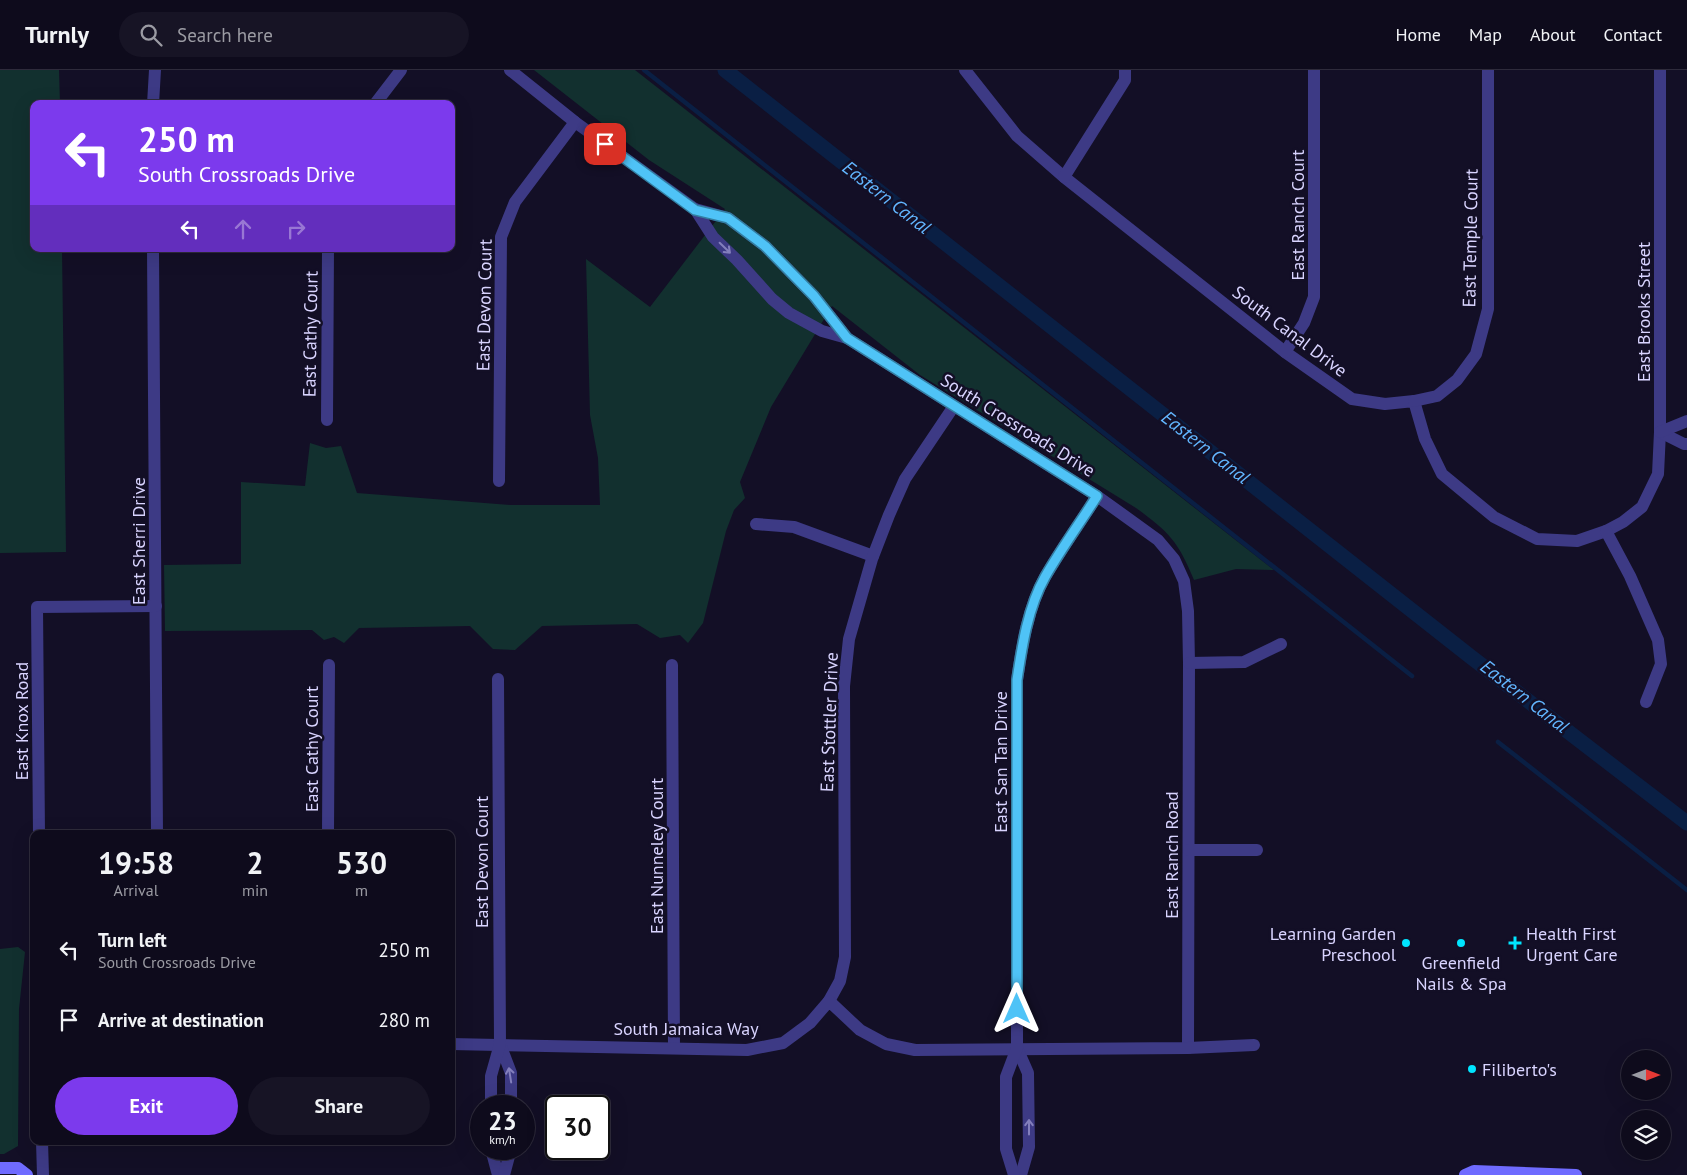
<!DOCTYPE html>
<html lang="en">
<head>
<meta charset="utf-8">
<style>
  body { margin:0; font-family:"PT Sans",sans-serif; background:#171425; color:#f1f3f6; height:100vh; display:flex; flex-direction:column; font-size:19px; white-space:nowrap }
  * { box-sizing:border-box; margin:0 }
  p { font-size:16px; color:#9b9ba3 }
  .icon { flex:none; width:28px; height:28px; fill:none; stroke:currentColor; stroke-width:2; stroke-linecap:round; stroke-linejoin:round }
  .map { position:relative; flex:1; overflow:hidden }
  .sheet { position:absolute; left:30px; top:760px; width:425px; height:315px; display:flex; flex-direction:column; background:#0e0b1c; border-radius:10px; box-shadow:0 5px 20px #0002,0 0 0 1px #2e2b3b }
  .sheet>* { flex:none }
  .guide { position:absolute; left:30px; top:30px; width:425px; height:152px; border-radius:10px; box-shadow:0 5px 20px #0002,0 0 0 1px #2e2b3b; background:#7c3aed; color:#fff; overflow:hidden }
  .needle { width:32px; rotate:90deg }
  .buttons { position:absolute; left:1621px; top:980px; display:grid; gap:10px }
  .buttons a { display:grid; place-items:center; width:50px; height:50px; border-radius:50%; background:#0e0b1c; box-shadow:0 5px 20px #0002,0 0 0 1px #2e2b3b; font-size:25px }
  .speed { position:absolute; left:470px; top:1025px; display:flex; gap:10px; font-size:25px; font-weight:700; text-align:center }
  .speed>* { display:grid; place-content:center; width:65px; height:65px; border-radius:50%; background:#0e0b1c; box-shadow:0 5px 20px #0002,0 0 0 1px #2e2b3b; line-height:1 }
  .speed small { font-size:12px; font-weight:400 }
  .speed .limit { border:2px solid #111; border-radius:8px; background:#fff; color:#111 }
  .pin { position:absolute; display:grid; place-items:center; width:42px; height:42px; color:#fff; margin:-21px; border-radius:10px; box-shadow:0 2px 8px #0006 }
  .me { position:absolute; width:55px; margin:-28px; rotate:0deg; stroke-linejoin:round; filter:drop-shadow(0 0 4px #0008) }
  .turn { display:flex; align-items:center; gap:18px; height:105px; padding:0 25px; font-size:22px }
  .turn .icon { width:65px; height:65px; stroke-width:2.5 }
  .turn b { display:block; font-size:35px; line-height:42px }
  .lanes { display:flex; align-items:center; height:48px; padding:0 25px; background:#0003; justify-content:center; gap:25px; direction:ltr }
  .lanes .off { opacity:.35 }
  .eta { display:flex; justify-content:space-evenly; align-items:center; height:85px; text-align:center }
  .eta b { font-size:30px; font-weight:700; line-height:35px }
  .primary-button { display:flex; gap:10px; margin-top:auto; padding:10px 25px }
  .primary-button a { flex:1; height:58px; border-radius:30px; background:#7c3aed; color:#fff; font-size:20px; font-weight:700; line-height:58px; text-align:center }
  .primary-button a+a { background:#171425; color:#f1f3f6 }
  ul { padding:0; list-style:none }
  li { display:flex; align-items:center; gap:15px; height:70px; padding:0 25px }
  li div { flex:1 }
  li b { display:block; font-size:19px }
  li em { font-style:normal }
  header { display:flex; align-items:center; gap:30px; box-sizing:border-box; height:70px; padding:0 25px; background:#0e0b1c; border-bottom:1px solid #2e2b3b }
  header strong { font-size:24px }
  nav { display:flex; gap:28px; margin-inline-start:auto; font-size:18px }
  .search { width:350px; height:45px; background:#171425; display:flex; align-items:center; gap:12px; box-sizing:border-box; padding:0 18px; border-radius:28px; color:#9b9ba3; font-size:19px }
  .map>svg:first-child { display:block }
  .green { fill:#12302f }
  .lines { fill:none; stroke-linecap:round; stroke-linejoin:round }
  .stream { stroke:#0a1f44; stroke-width:4.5 }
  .canal { stroke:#0a1f44; stroke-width:15 }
  .street { stroke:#3d3a85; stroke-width:12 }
  .secondary { stroke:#6f6bff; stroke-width:12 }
  .oneway { stroke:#837fbc }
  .route-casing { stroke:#337fa1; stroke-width:12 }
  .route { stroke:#4fc3f7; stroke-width:9 }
  .poi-dot { fill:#00e5ff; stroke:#130f26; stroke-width:2 }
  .labels { text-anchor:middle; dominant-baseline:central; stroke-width:5; stroke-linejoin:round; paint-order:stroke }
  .street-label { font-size:18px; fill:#d9d4ff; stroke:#130f26 }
  .poi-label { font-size:18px; fill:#d9d4ff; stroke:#130f26; text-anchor:start }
  .water-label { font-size:19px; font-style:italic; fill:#62b6ff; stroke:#130f26 }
</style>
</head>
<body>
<header>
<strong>Turnly</strong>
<div class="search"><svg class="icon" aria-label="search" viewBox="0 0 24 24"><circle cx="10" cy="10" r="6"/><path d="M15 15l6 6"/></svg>Search here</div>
<nav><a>Home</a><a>Map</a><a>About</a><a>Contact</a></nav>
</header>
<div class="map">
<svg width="1687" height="1105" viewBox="0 0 1687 1105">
  <rect width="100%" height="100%" fill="#130f26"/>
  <g class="green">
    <polygon points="0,0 59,0 60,34 34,34 34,179 62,179 66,482 0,483"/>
    <path d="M534,0h101l639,500 -38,-1 -42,11c-16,-39 -25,-48 -58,-72l-216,-133 -88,-69 -61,101 -31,75 5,16 -11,12 -8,21 -23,92 -15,20 -8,-8 -20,3 -23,-14 -95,2 -27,24 -22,-1 -23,-23 -111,2 -15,15 -10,-6 -10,3 -12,-10 -147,1 -1,-66 77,-1v-82l64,4 5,-43 16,5 15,-2 16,47 153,12h90l-2,-47 -8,-43 -4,-156 64,48 75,-98 -76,-49z"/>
    <polygon points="18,877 25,882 19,939 18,1076 4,1084 0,1084 0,879"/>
  </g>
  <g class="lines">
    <g class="stream">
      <polyline points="644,0 1412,606"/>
      <polyline points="1498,672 1687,820"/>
    </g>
    <polyline class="canal" points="725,0 1471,587 1687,753"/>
    <g class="street">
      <polyline points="510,0 575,52 695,139 713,167 737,190 772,229 789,243 822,261 847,268 1097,426 1158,470 1174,489 1184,511 1188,541 1189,593 1188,978"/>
      <polyline points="965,0 1017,66 1064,107 1285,282 1352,329 1385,334 1414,331 1425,369 1442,404 1494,447 1537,469 1577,471 1606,461 1623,452 1642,437 1658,404 1660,362 1660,0"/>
      <polyline points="153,34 155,0"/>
      <polyline points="375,34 401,0"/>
      <polyline points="1064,107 1125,10 1125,0"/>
      <polyline points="695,139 728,148 765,176 814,226 847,268"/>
      <polyline points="153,179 157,764"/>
      <polyline points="1285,282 1304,253 1314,227 1314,0"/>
      <polyline points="1414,331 1437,326 1457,310 1476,284 1488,239 1488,0"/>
      <polyline points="327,350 328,179"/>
      <polyline points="1660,362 1684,374 1687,374"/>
      <polyline points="1660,362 1687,351"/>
      <polyline points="499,411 501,167 515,132 575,52"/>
      <polyline points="756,454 794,457 873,486"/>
      <polyline points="1606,461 1630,506 1658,570 1661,594 1646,632"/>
      <polyline points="1189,593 1244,592 1281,574"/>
      <polyline points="672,595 674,977"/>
      <polyline points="39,764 37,537 156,536"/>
      <polyline points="328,764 329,595"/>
      <polyline points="1189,780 1257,780"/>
      <polyline points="829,931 840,911 845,887 844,616 849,569 872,489 889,445 905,409 954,336"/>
      <polyline points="451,974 747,980 783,973 810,953 829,931 860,960 886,974 915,980 1188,978 1254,975"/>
      <polyline points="500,974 511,1003 511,1036"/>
      <polyline points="1017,978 1028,1003 1029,1077 1021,1105"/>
      <polyline points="491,1036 491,1006 500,974 498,609"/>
      <polyline points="42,1071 43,1105"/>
      <polyline points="491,1079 498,1105"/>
      <polyline points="504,1105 511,1079"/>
      <path d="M1014,1105l-8,-26v-72l11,-29v-368c5,-34 11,-73 28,-103 16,-28 35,-54 52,-81"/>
    </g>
    <g class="secondary">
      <polyline points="0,1098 18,1098 27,1105"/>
      <polyline points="1465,1105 1474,1101 1576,1105"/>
    </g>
  </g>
  <defs><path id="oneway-shaft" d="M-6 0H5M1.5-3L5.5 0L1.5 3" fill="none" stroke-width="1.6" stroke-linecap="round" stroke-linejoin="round" transform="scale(1.25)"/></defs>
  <g class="oneway">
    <use href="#oneway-shaft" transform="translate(725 178) rotate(44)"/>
    <use href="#oneway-shaft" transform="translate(510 1005) rotate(-99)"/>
    <use href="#oneway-shaft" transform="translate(1029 1057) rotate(-90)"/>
  </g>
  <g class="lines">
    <g class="route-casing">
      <path id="route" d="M605,74l90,66 33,8 37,28 49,50 33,42 250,158c-17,27 -36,53 -52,81 -17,30 -23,69 -28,103v329"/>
    </g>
    <use href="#route" class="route"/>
  </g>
  <g class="poi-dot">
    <circle cx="1406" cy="873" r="5"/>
    <circle cx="1461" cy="873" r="5"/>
    <path d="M1512.5 865.5h5v5h5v5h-5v5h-5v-5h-5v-5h5z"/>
    <circle cx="1472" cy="999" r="5"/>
  </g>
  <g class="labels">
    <g class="street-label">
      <text transform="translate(1297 145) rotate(-90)">East Ranch Court</text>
      <text transform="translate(1470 168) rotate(-89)">East Temple Court</text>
      <text transform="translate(484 235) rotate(-89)">East Devon Court</text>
      <text transform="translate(1643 242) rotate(-90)">East Brooks Street</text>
      <text transform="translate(1290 261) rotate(37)">South Canal Drive</text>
      <text transform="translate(310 264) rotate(-89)">East Cathy Court</text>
      <text transform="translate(1018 355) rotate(32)">South Crossroads Drive</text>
      <text transform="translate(138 471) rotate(-90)">East Sherri Drive</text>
      <text transform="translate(21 651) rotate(-90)">East Knox Road</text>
      <text transform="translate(829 652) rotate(-88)">East Stottler Drive</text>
      <text transform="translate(311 679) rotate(-90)">East Cathy Court</text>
      <text transform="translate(1000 692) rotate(-90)">East San Tan Drive</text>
      <text transform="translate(1171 785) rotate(-90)">East Ranch Road</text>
      <text transform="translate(656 786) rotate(-90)">East Nunneley Court</text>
      <text transform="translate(481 792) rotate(-90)">East Devon Court</text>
      <text x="686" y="958">South Jamaica Way</text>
    </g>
    <g class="poi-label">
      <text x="1396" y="863" text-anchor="end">Learning Garden<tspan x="1396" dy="21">Preschool</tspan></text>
      <text x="1526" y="863">Health First<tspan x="1526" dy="21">Urgent Care</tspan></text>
      <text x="1461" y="892" text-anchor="middle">Greenfield<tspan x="1461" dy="21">Nails &amp; Spa</tspan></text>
      <text x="1482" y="999">Filiberto's</text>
    </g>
    <g class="water-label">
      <text transform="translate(887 127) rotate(38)">Eastern Canal</text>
      <text transform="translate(1206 377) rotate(38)">Eastern Canal</text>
      <text transform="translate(1525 626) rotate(38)">Eastern Canal</text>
    </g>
  </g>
</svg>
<div class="buttons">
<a><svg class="needle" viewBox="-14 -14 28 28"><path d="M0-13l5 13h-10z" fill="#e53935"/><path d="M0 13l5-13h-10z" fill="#9b9ba3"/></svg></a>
<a><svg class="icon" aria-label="layers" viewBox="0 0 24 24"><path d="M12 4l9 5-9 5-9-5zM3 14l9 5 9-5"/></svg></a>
</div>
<div class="speed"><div>23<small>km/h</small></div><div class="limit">30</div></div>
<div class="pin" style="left:605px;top:74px;background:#d93025"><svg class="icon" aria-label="arrive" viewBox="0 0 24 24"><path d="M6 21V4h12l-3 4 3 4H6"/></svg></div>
<svg class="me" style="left:1017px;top:939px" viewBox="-20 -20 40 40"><path d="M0-17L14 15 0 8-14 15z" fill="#4fc3f7" stroke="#fff" stroke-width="4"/></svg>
<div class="guide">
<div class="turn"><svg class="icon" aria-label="left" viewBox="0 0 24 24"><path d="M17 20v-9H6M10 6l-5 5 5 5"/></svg><div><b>250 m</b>South Crossroads Drive</div></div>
<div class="lanes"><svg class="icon" aria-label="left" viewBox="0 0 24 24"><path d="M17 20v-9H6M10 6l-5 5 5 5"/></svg><svg class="icon off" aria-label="ahead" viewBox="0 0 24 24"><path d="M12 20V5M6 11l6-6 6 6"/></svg><svg class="icon off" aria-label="right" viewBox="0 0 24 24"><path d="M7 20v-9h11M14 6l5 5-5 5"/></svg></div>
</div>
<section class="sheet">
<div class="eta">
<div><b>19:58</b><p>Arrival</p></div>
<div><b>2</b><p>min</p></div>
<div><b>530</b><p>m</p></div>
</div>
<ul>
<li><svg class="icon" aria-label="left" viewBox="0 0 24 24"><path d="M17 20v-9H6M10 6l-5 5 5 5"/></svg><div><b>Turn left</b><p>South Crossroads Drive</p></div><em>250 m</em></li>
<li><svg class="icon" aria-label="arrive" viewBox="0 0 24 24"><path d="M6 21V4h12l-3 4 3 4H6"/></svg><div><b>Arrive at destination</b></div><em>280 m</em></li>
</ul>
<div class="primary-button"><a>Exit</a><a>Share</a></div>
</section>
</div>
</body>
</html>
